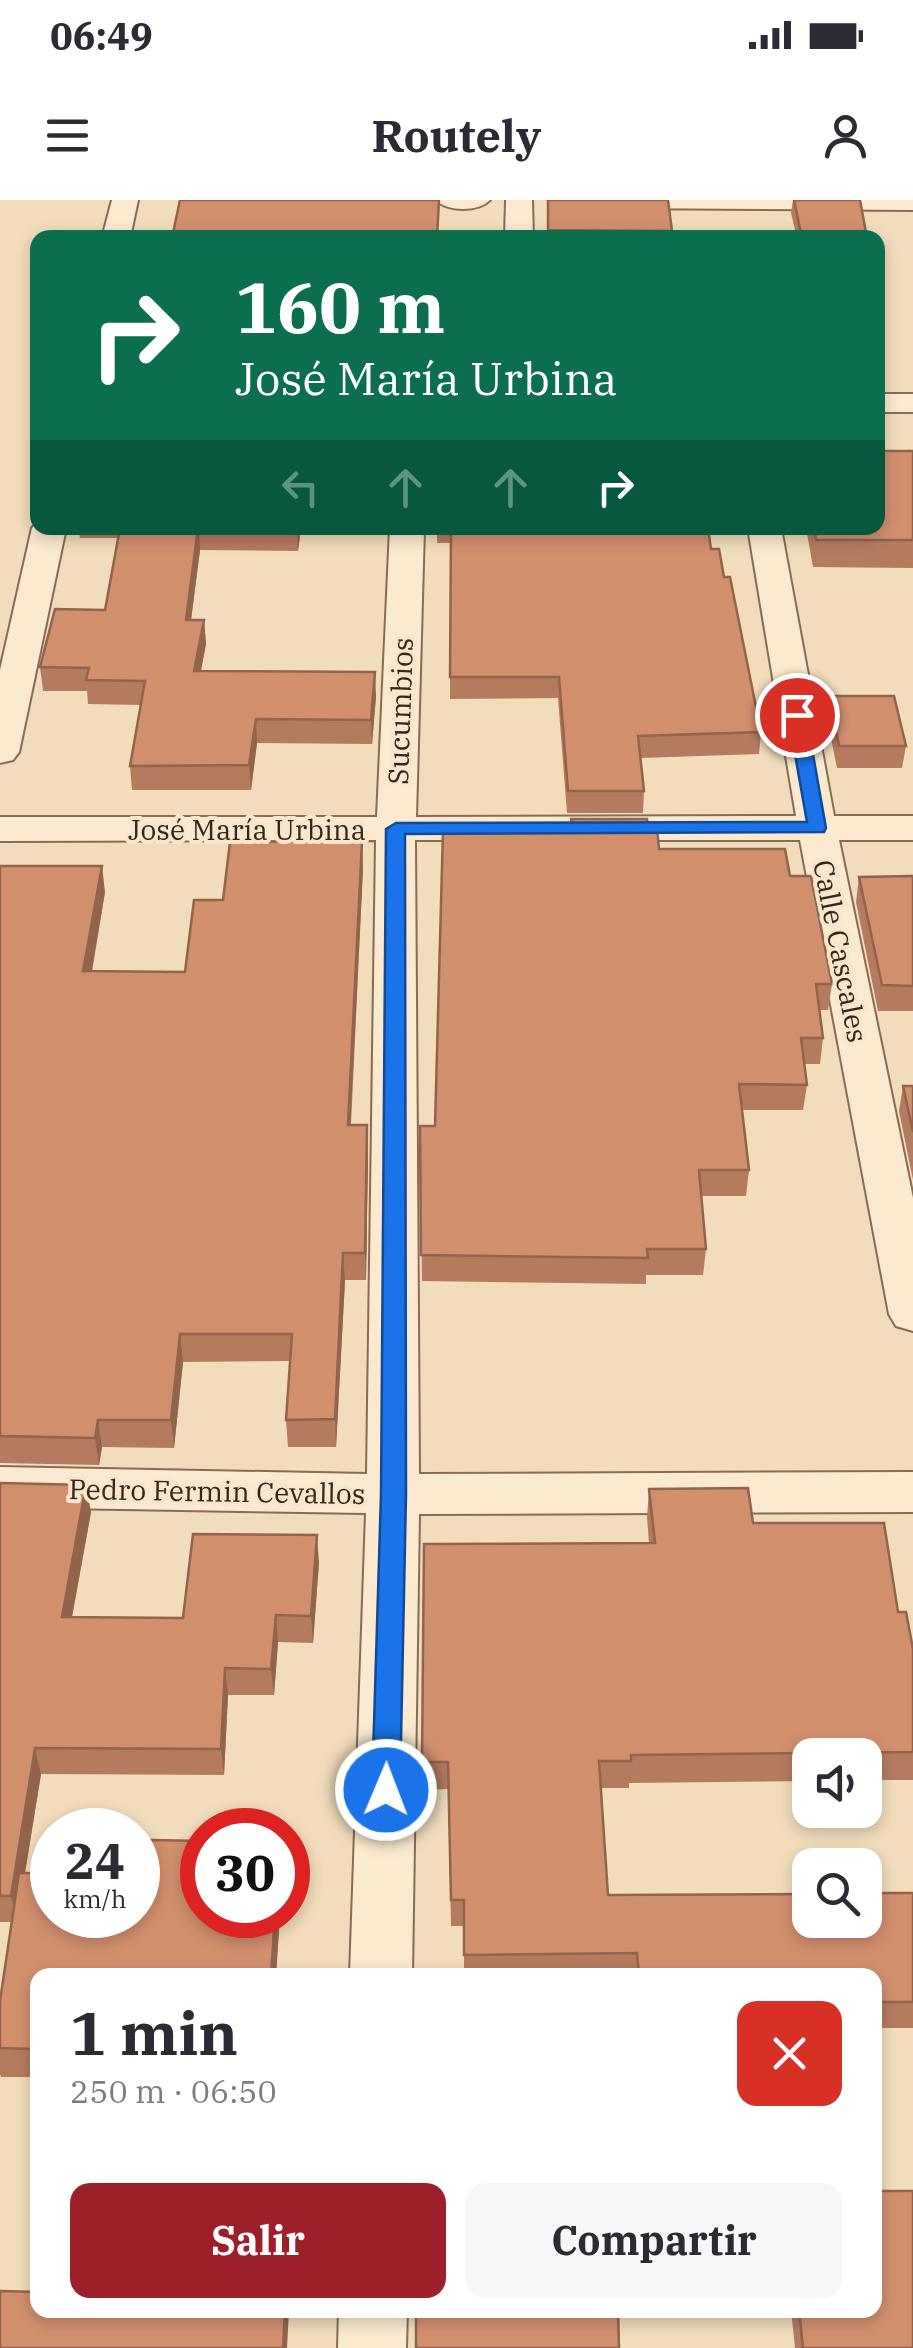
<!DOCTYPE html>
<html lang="es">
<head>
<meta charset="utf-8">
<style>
  body { margin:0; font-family:"IBM Plex Serif",serif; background:#f7f7f7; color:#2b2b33; height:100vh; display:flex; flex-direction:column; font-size:38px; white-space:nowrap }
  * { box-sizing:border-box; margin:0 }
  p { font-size:32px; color:#7c7c81 }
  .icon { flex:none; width:55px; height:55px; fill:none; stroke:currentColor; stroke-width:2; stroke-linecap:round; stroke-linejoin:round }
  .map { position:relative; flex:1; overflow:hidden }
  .panel { position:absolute; left:30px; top:1768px; width:852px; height:350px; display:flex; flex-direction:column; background:#fff; border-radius:20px; box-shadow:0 5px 15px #0003 }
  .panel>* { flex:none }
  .top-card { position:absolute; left:30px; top:30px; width:855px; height:305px; border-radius:20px; box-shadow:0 5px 15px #0003; background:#0b6e4f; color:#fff; overflow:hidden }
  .fabs { position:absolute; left:792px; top:1538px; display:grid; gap:20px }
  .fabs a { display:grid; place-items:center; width:90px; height:90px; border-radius:20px; background:#fff; box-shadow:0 5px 15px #0003; font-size:50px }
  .speed { position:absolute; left:30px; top:1608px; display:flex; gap:20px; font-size:50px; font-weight:700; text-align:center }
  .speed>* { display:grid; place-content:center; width:130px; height:130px; border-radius:50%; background:#fff; box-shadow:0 5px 15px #0003; line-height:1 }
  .speed small { font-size:25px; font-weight:400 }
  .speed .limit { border:15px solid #d22; background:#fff; color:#111 }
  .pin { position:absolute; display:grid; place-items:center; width:85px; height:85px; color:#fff; margin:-42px; border:5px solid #fff; border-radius:50%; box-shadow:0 2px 10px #0007 }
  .me { position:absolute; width:110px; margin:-55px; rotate:1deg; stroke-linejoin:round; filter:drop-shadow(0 0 8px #0008) }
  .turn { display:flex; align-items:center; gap:35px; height:210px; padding:0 40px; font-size:45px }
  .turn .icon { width:130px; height:130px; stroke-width:2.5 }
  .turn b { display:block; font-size:70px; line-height:85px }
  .lanes { display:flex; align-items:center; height:95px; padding:0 40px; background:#0003; justify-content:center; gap:50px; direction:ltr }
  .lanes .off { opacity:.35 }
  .round { display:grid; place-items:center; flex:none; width:105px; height:105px; border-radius:20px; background:#f7f7f7 }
  .overview { display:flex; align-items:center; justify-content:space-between; height:170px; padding:0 40px }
  h1 { font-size:60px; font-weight:700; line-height:75px }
  .primary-button { display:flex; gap:20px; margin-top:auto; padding:20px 40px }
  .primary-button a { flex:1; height:115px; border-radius:20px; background:#9c202a; color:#fff; font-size:40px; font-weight:700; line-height:115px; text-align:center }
  .primary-button a+a { background:#f7f7f7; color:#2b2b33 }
  .status { display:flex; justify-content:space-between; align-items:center; height:70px; padding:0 50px; background:#fff; direction:ltr }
  .status svg { height:28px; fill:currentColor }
  header { display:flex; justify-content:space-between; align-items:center; height:130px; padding:0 40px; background:#fff; font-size:45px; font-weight:700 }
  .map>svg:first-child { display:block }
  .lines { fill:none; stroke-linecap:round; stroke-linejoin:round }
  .minor-casing { stroke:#896c54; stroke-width:4 }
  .minor { fill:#fbeacf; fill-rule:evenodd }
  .wall { fill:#b57b5f }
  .shaded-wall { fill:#93644d }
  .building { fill:#d28f6e; stroke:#93644d; stroke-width:2.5 }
  .route { fill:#1a73e8; stroke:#114b97; stroke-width:2.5 }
  .labels { text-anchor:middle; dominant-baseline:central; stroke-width:8; stroke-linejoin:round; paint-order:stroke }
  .street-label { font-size:28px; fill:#37261a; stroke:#f8e7cb }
</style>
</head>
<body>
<div class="status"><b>06:49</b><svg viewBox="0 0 49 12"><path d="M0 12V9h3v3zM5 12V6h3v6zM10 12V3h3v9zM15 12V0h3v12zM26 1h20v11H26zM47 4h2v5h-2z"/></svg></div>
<header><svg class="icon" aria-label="menu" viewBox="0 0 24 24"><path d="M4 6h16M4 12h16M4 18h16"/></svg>Routely<svg class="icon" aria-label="person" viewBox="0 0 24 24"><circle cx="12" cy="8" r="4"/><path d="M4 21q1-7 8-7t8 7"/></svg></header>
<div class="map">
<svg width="913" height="2148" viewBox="0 0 913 2148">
  <rect width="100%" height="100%" fill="#f1dcbb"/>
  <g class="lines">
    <g class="minor-casing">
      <g id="minor">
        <polygon points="112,0 138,0 130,38 102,38"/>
        <path d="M436,0h54c-11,12 -43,12 -54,0z"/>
        <polygon points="506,0 532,0 533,38 505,38"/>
        <polygon points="592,0 913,0 913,10 605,8"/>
        <rect x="878" y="194" width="35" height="18"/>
        <polygon points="38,321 38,328 66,328 19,552 13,560 0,563 0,470 32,328"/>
        <polygon points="390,328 424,328 416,617 796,616 748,328 781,328 834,616 913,616 913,640 839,640 913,998 913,1131 896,1126 889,1114 800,640 415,640 419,1274 913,1272 913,1312 419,1314 412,1775 350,1775 366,1313 0,1307 0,1267 367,1274 376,640 0,641 0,617 377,617"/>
        <polygon points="339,2110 407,2110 406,2148 338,2148"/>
      </g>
    </g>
    <use href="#minor" class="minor"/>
  </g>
  <g class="wall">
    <polygon points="547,0 668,0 671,38 548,38"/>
    <polygon points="793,0 860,0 867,38 797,38 791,13"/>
    <polygon points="913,251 913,368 813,367 806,328 878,328"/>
    <polygon points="78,328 301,328 298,351 200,350 191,420 204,420 206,444 201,471 376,496 372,544 257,543 251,590 132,590 130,566 141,505 88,504 87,491 43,491 40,467 105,410 118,338 80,338"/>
    <polygon points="437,328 708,328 711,349 724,377 761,532 759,554 640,558 644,591 643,613 567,613 558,498 450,499 450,343 437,343"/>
    <polygon points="830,496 906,546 902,568 837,568 827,518"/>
    <polygon points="571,619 648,628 659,649 790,676 832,784 828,810 819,810 823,838 820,864 804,864 807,885 803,910 742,910 749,970 746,996 701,996 706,1049 703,1075 646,1075 646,1084 422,1081 420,926 435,926 570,630"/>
    <polygon points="362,641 363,668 351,925 368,952 366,1080 345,1080 336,1247 288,1247 286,1220 290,1161 183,1162 174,1248 102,1247 99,1265 0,1263 0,666 105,692 92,772 185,772 223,700"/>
    <polygon points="913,676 913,811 878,811 856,702 859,677"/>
    <polygon points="903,886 913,886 913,980 899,911"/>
    <polygon points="0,1283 91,1312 72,1417 183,1418 319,1362 313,1443 278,1442 274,1495 228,1495 224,1575 41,1574 25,1673 202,1715 280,1715 276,1775 38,1775 38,1877 1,1877 0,1874 0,1801 12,1722 0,1722"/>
    <polygon points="649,1289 753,1323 898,1412 913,1449 913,1580 865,1580 865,1555 810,1555 810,1581 629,1583 629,1588 601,1588 608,1695 913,1693 913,1828 875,1828 875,1775 464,1775 464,1726 451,1726 448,1589 423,1590 422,1562 649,1343 647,1317"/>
    <polygon points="791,2110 875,2110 913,2148 795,2148"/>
  </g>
  <g class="shaded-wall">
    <polygon points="199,328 200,350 188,443 186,420"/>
    <polygon points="297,328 301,328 298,351"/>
    <polygon points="204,420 206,444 196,494 194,471"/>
    <polygon points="375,472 376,496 372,544 371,520"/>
    <polygon points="256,519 257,543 251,590 249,565"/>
    <polygon points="362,641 363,668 349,952 348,925"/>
    <polygon points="102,666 105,692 87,798 83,771"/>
    <polygon points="367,925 368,952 366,1080 365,1053"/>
    <polygon points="343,1053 345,1080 336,1247 335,1219"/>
    <polygon points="180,1134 183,1162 174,1248 171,1220"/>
    <polygon points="98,1220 102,1247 99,1265 95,1238"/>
    <polygon points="86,1285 91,1312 67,1444 62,1417"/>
    <polygon points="317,1335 319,1362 313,1443 311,1416"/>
    <polygon points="276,1415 278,1442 274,1495 271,1469"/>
    <polygon points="225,1468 228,1495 224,1575 221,1549"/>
    <polygon points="35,1548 41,1574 17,1722 11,1696"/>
    <polygon points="275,1715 280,1715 276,1775 271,1775"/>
    <polygon points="285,2110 289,2110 287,2148 283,2148"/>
  </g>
  <g class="building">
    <polygon points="180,0 439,0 437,38 172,38"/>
    <polygon points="548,0 668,0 672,31 548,30"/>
    <polygon points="794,0 860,0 867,38 802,38"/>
    <polygon points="878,232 882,251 913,251 913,340 816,340 814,328 878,328"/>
    <polygon points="120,328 198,328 186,420 204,420 194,471 375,472 371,520 256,519 249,565 130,566 145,481 86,480 89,468 40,467 55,409 105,410"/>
    <polygon points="451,328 708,328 711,349 719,349 724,377 730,377 761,532 638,536 644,591 568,591 559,477 450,477"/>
    <polygon points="830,496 894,496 906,546 839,546"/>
    <polygon points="571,619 647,619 648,628 657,628 659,649 785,649 790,676 811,676 832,784 816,784 823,838 801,838 807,885 739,884 749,970 699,970 706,1049 647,1049 648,1058 421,1055 420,926 435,926 443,630 572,630"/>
    <polygon points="362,641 348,925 367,925 365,1053 343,1053 335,1219 286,1220 292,1134 180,1134 171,1220 98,1220 95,1238 0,1236 0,666 102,666 83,771 185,772 194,700 223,700 230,642"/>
    <polygon points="913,676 913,786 882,785 859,677"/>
    <polygon points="903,886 913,886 913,932"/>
    <polygon points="0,1283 86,1285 62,1417 183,1418 193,1334 317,1335 311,1416 276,1415 271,1469 225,1468 221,1549 35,1548 11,1696 0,1696"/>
    <polygon points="748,1288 753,1323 884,1323 898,1412 906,1412 913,1449 913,1552 631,1555 631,1561 599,1561 608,1695 810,1694 810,1720 865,1720 865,1693 913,1693 913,1802 875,1802 875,1775 639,1775 637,1753 464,1755 464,1700 451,1700 448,1562 422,1562 424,1344 655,1343 649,1289"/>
    <polygon points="151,1640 202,1641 202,1715 275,1715 271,1775 38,1775 38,1849 0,1848 0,1801 19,1673 52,1673 52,1715 138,1715 138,1674 149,1674"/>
    <polygon points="875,1991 913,1991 913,2148 803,2148 799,2110 875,2110"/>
    <polygon points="0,2091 38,2092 38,2110 285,2110 283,2148 0,2148"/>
    <polygon points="416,2110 618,2110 619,2148 416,2148"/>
  </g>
  <polygon class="route" points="797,510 806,515 826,628 824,632 405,634 406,1294 400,1590 396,1598 386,1602 376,1598 372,1590 381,1294 386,629 396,623 807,622 788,515"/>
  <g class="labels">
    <g class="street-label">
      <text transform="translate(400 511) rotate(-88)">Sucumbios</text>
      <text x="247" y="629">José María Urbina</text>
      <text transform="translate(841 751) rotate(79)">Calle Cascales</text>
      <text transform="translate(217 1291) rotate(1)">Pedro Fermin Cevallos</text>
    </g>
  </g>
</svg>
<div class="fabs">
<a><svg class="icon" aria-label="sound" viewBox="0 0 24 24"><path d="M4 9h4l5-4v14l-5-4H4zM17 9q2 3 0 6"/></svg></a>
<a><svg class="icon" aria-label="search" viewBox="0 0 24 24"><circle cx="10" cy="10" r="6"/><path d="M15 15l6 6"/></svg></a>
</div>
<div class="speed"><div>24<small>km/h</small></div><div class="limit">30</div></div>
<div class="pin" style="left:797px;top:515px;background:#d93025"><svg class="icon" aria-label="arrive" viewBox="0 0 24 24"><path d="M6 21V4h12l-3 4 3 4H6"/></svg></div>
<svg class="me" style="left:386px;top:1590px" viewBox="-20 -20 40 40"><circle r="17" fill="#1a73e8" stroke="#fff" stroke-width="3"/><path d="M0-11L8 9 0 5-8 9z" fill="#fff"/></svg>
<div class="top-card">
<div class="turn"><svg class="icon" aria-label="right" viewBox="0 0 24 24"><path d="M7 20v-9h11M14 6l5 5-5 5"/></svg><div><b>160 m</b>José María Urbina</div></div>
<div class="lanes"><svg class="icon off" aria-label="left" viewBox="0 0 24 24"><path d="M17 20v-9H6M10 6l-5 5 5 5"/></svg><svg class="icon off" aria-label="ahead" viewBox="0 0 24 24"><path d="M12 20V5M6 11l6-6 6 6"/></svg><svg class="icon off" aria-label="ahead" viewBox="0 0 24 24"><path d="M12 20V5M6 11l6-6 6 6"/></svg><svg class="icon" aria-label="right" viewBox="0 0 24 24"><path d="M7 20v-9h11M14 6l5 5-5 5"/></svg></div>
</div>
<section class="panel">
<div class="overview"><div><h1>1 min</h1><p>250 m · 06:50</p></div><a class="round" style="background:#d93025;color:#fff"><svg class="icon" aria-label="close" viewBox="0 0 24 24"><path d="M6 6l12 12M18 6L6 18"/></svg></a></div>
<div class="primary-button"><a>Salir</a><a>Compartir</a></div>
</section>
</div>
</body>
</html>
